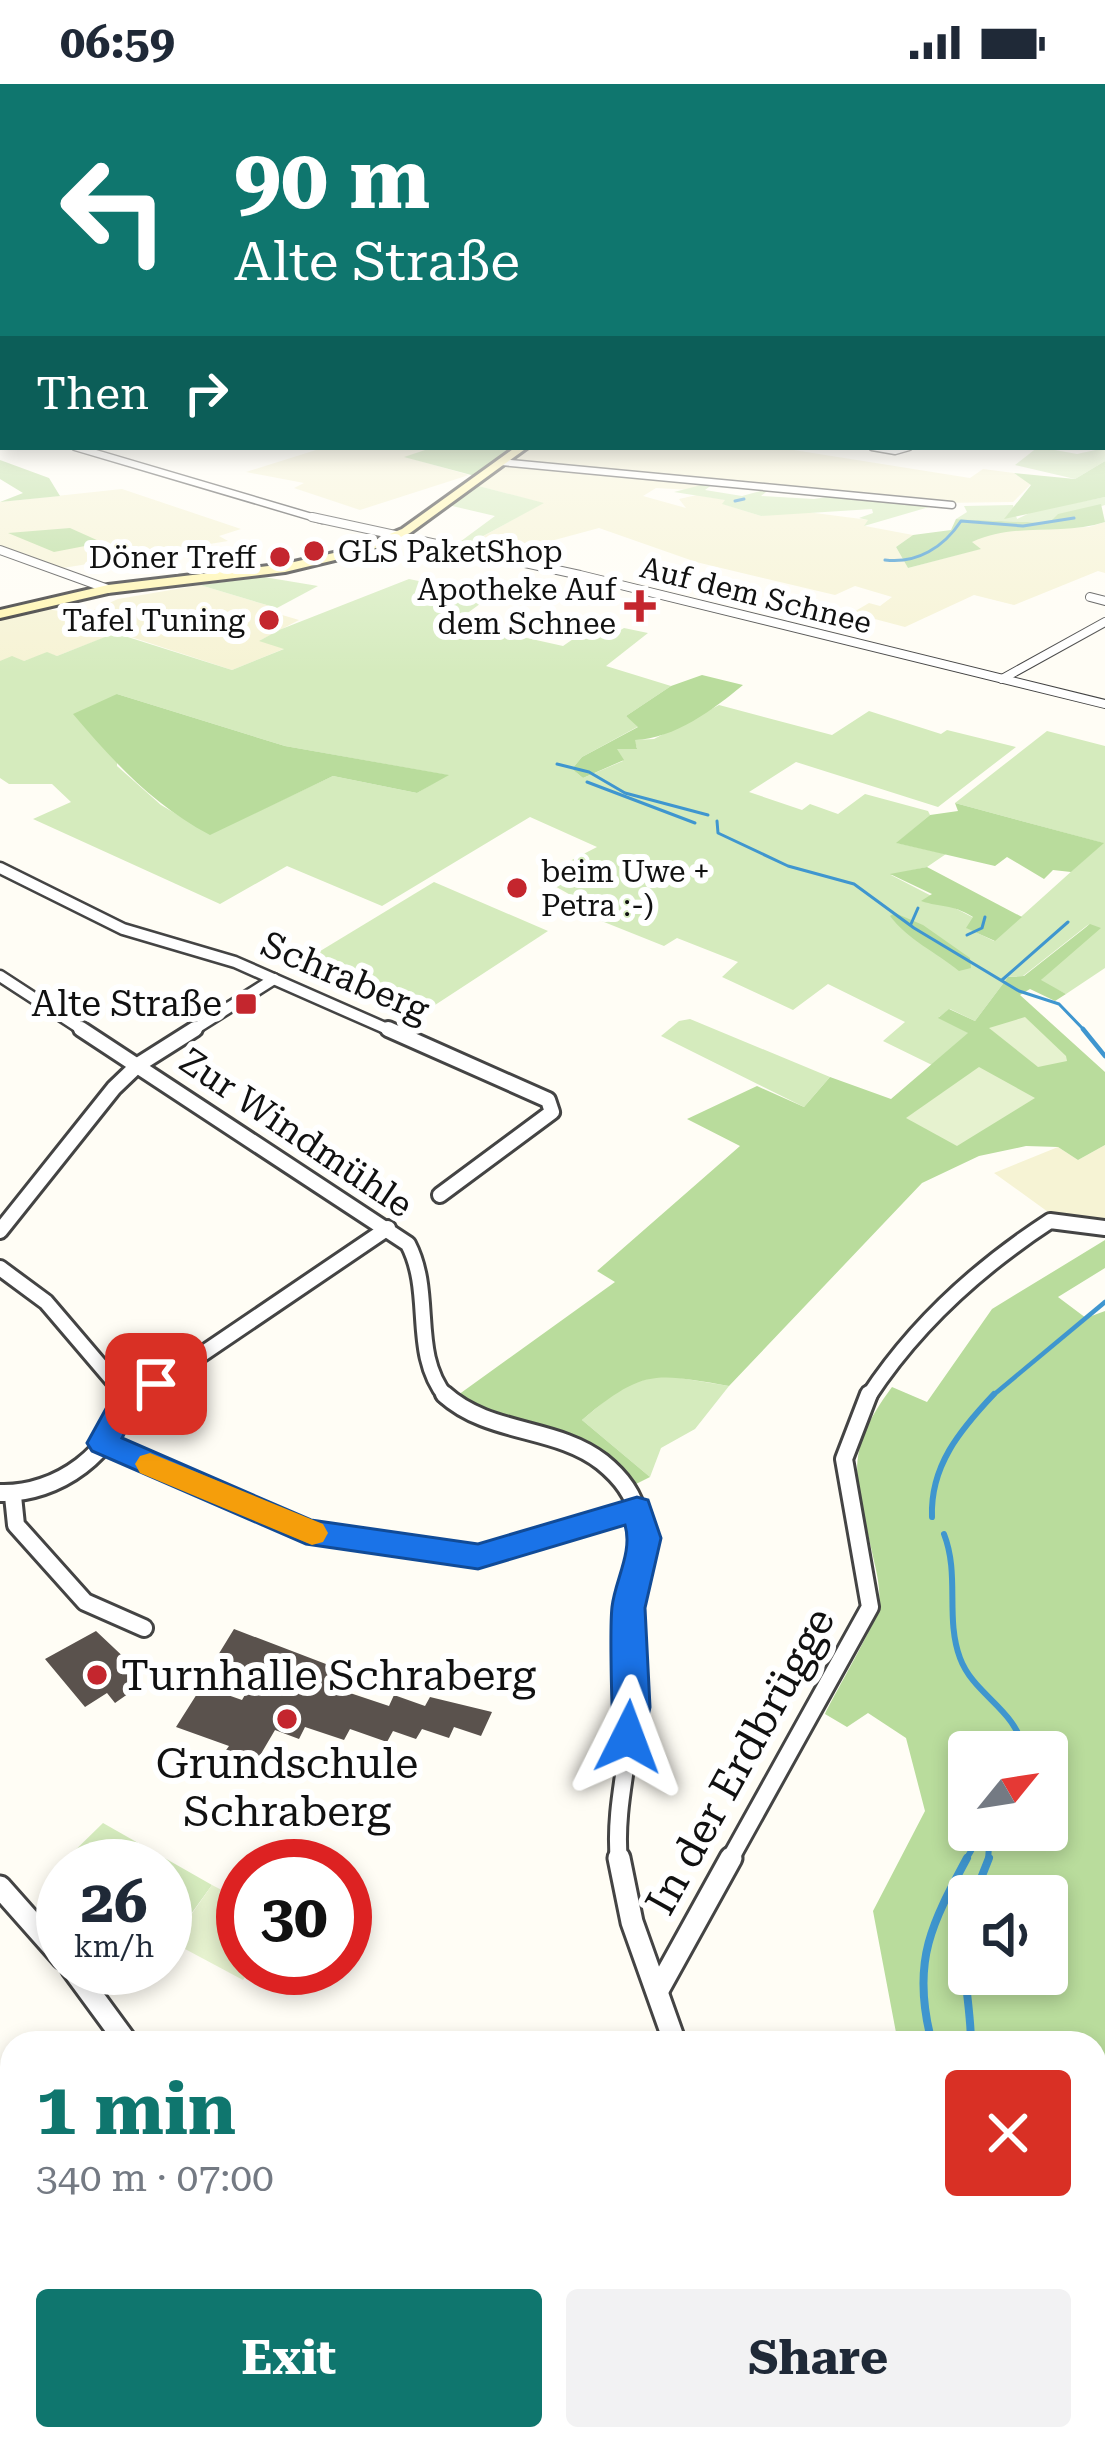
<!DOCTYPE html>
<html lang="en">
<head>
<meta charset="utf-8">
<style>
  body { margin:0; font-family:"Roboto Serif",serif; background:#f2f2f3; color:#1f2937; height:100vh; display:flex; flex-direction:column; font-size:45px; white-space:nowrap }
  * { box-sizing:border-box; margin:0 }
  p { font-size:39px; color:#747a83 }
  .icon { flex:none; width:66px; height:66px; fill:none; stroke:currentColor; stroke-width:2; stroke-linecap:round; stroke-linejoin:round }
  .map { position:relative; flex:1; overflow:hidden }
  .sheet { position:absolute; left:0px; top:1947px; width:1107px; height:420px; display:flex; flex-direction:column; background:#fff; border-radius:36px 36px 0 0; box-shadow:0 6px 18px #0003 }
  .sheet>* { flex:none }
  .banner { position:absolute; left:0px; top:0px; width:1107px; height:366px; box-shadow:0 6px 18px #0003; background:#0f766e; color:#fff; overflow:hidden }
  .needle { width:78px; rotate:60deg }
  .buttons { position:absolute; left:948px; top:1647px; display:grid; gap:24px }
  .buttons a { display:grid; place-items:center; width:120px; height:120px; border-radius:12px; background:#fff; box-shadow:0 6px 18px #0003; font-size:60px }
  .speed { position:absolute; left:36px; top:1755px; display:flex; gap:24px; font-size:60px; font-weight:700; text-align:center }
  .speed>* { display:grid; place-content:center; width:156px; height:156px; border-radius:50%; background:#fff; box-shadow:0 6px 18px #0003; line-height:1 }
  .speed small { font-size:30px; font-weight:400 }
  .speed .limit { border:18px solid #d22; background:#fff; color:#111 }
  .pin { position:absolute; display:grid; place-items:center; width:102px; height:102px; color:#fff; margin:-51px; border-radius:24px; box-shadow:0 6px 18px #0006 }
  .me { position:absolute; width:132px; margin:-66px; rotate:3deg; stroke-linejoin:round; filter:drop-shadow(0 0 9px #0008) }
  .turn { display:flex; align-items:center; gap:42px; height:252px; padding:0 36px; font-size:54px }
  .turn .icon { width:156px; height:156px; stroke-width:2.5 }
  .turn b { display:block; font-size:84px; line-height:102px }
  .then { display:flex; align-items:center; height:114px; padding:0 36px; background:#0003; gap:24px; font-size:45px }
  .round { display:grid; place-items:center; flex:none; width:126px; height:126px; border-radius:12px; background:#f2f2f3 }
  .headline { display:flex; align-items:center; justify-content:space-between; height:204px; padding:0 36px }
  h1 { font-size:72px; font-weight:700; line-height:90px; color:#0f766e }
  .primary-button { display:flex; gap:24px; margin-top:auto; padding:24px 36px }
  .primary-button a { flex:1; height:138px; border-radius:12px; background:#0f766e; color:#fff; font-size:48px; font-weight:700; line-height:138px; text-align:center }
  .primary-button a+a { background:#f2f2f3; color:#1f2937 }
  .status { display:flex; justify-content:space-between; align-items:center; height:84px; padding:0 60px; background:#fff; direction:ltr }
  .status svg { height:33px; fill:currentColor }
  .map>svg:first-child { display:block }
  .industrial { fill:#eee6ef }
  .farmland { fill:#f6f3d4 }
  .green { fill:#d5ebbd; fill-rule:evenodd }
  .forest { fill:#b9dc9c; fill-rule:evenodd }
  .pitch { fill:#e6f2cf }
  .lines { fill:none; stroke-linecap:round; stroke-linejoin:round }
  .stream-far3 { stroke:#3f96cf; stroke-width:3 }
  .stream-far2 { stroke:#3f96cf; stroke-width:4.5 }
  .stream-far1 { stroke:#3f96cf; stroke-width:6 }
  .stream { stroke:#3f96cf; stroke-width:8 }
  .building { fill:#5a524d }
  .minor-far5-casing { stroke:#444; stroke-width:9 }
  .minor-far4-casing { stroke:#444; stroke-width:10 }
  .minor-far3-casing { stroke:#444; stroke-width:15 }
  .minor-far2-casing { stroke:#444; stroke-width:20 }
  .minor-far1-casing { stroke:#444; stroke-width:22 }
  .minor-casing { stroke:#444; stroke-width:27 }
  .secondary-casing { stroke:#333; stroke-width:6 }
  .minor-far5 { stroke:#fff; stroke-width:6 }
  .minor-far4 { stroke:#fff; stroke-width:8 }
  .minor-far3 { stroke:#fff; stroke-width:10 }
  .minor-far2 { stroke:#fff; stroke-width:14 }
  .minor-far1 { stroke:#fff; stroke-width:16 }
  .minor { stroke:#fff; stroke-width:21 }
  .secondary { fill:#fff6b0; fill-rule:evenodd }
  .route { fill:#1a73e8; stroke:#114b97; stroke-width:3 }
  .slow { fill:#f59e0b }
  .poi-dot { fill:#c4262e; stroke:#fff; stroke-width:4.5 }
  .labels { text-anchor:middle; dominant-baseline:central; stroke-width:12; stroke-linejoin:round; paint-order:stroke }
  .far-poi-label { font-size:30px; fill:#111; stroke:#fff; text-anchor:end }
  .far-street-label { font-size:30px; fill:#111; stroke:#fff }
  .street-label { font-size:36px; fill:#111; stroke:#fff }
  .poi-label { font-size:36px; fill:#111; stroke:#fff; text-anchor:end }
  .near-poi-label { font-size:42px; fill:#111; stroke:#fff; text-anchor:start }
  .near-street-label { font-size:42px; fill:#111; stroke:#fff }
</style>
</head>
<body>
<div class="status"><b>06:59</b><svg viewBox="0 0 49 12"><path d="M0 12V9h3v3zM5 12V6h3v6zM10 12V3h3v9zM15 12V0h3v12zM26 1h20v11H26zM47 4h2v5h-2z"/></svg></div>
<div class="map">
<svg width="1105" height="2367" viewBox="0 0 1105 2367">
  <rect width="100%" height="100%" fill="#fffdf5"/>
  <polygon class="industrial" points="426,2355 778,2355 788,2367 396,2367"/>
  <g class="farmland">
    <polygon points="310,363 434,363 406,373 469,391 360,426 294,404 304,399 246,388 316,366"/>
    <polygon points="529,363 775,363 970,394 983,385 1014,389 1031,400 1013,418 939,419 716,397 691,406 656,404 643,412 686,424 679,415 697,411 727,416 723,420 761,432 799,427 869,436 865,442 913,451 896,463 908,484 979,465 971,458 998,446 1089,443 1105,438 1105,489 1098,487 1014,521 974,511 905,543 852,529 869,519 880,522 892,513 855,502 835,511 696,478 599,444 536,461 482,453 542,419 475,401"/>
    <polygon points="122,405 241,445 219,452 228,457 63,484 0,463 0,418"/>
    <polygon points="200,501 277,524 272,528 299,536 261,556 286,564 232,586 85,538 85,530 118,515"/>
    <polygon points="31,523 60,527 111,551 57,572 47,569 24,577 0,577 0,533"/>
    <polygon points="1105,1061 1105,1141 1055,1133 994,1089 1058,1063 1078,1076"/>
  </g>
  <g class="green">
    <polygon points="1038,363 1077,370 1105,364 1105,377 1075,395 1015,381"/>
    <polygon points="709,399 713,400 705,406 742,412 771,404 761,412 814,415 840,411 936,421 864,442 868,436 859,434 873,429 872,425 761,432 722,420 725,416 674,408"/>
    <polygon points="475,401 544,419 461,464 453,463 495,432 448,421"/>
    <polygon points="1105,413 1105,421 1049,439 956,435 967,428 964,422 1013,421 1017,435 1034,427"/>
    <polygon points="264,493 318,502 277,524 200,501"/>
    <path d="M409,495l82,17 -36,26 108,24 26,-18 25,6 10,-6 24,5 -42,33 65,20 -45,30 13,10 -57,31 -10,12 11,9 40,-17 -7,-12 21,-1 -3,-8 20,-1 65,-34 113,30 37,-24 72,23 6,-4 69,17 -78,60 -142,-45 -47,30 53,18 8,-6 28,10 27,-20 63,17 2,4 -33,28 49,11 -19,13 -36,8 83,43 -7,10 27,13 109,-98 -148,-40 92,-72 58,15v222l-39,26 -26,-13 49,-57 -66,52 -15,1 -33,44 -25,-12 -11,8 30,16 -37,32 -49,-24 22,-19 -77,-38 -35,26 -71,-33 16,-15 -61,-24 -13,8 -85,-34 9,-7 -49,-28 58,-30 -67,-30 -148,89 -95,-40 -67,38 -187,-85 38,-17 -19,-18h-43l-9,-6v-117l12,-5 12,5 23,-9 10,4 58,-23 117,37 52,-21 -25,-8 20,-11zM117,610l168,52 162,29 -30,18 -84,-17 -123,58 -49,-29 -44,-39z"/>
    <polygon points="434,798 548,847 432,923 312,872"/>
    <polygon points="690,935 830,993 804,1023 661,952 679,937"/>
    <polygon points="662,1291 729,1302 695,1345 661,1364 650,1393 582,1336 624,1301"/>
    <polygon points="103,1739 212,1801 183,1841 165,1833 165,1782 57,1784"/>
  </g>
  <g class="forest">
    <polygon points="434,363 517,363 475,392 404,373"/>
    <polygon points="0,376 49,394 60,412 0,418 23,409 0,395"/>
    <polygon points="1105,377 1105,413 1004,435 1031,401 1014,389 1075,395"/>
    <path d="M1101,420l4,18c-43,14 -90,0 -133,20l9,7 -73,19 -12,-21 17,-12 38,-5 5,-11 93,4 9,-9z"/>
    <polygon points="70,444 119,466 100,470 85,462 54,468 8,449"/>
    <path d="M702,591l41,10c-29,24 -69,54 -108,55l2,9h-20l7,11 -41,18 -11,-9 10,-12 56,-30 -12,-11 45,-30z"/>
    <path d="M117,610l168,52 164,29 -32,18 -84,-17 -123,59c-57,-30 -96,-73 -137,-121z"/>
    <polygon points="955,719 1104,759 1071,788 1053,786 1044,795 1007,773 995,782 896,759 930,731 958,727"/>
    <path d="M927,783l95,50 -27,24 -29,-13 7,-11c-23,-14 -31,-9 -52,-16l11,-7 -42,-20z"/>
    <path d="M895,829l28,12 47,33 1,10 -12,3c-23,-19 -51,-31 -69,-55z"/>
    <path d="M1090,840l11,4 -60,52 25,14 -11,7 -25,-12 -10,6 85,77v73l-27,15 -20,-13 -32,-1 -47,10 -57,27 -193,203c-75,-13 -86,-17 -147,34l68,57 -22,11 -12,-20 -158,-73 157,-113 -18,-11 143,-125 -53,-27 70,-33 47,21 26,-30 61,22 77,-66 -30,-15 11,-9 26,12 33,-44 16,-1z"/>
    <path d="M1105,1156v28l-47,29 28,21 19,-7v1140h-259l-10,-12h259v-396h-197l-25,-132 52,-100 -19,-73 -38,-25 -21,14 -22,-13c10,-21 51,-91 54,-107 2,-19 -3,-37 -7,-55 -17,-76 -29,-99 20,-165l35,15 65,-93zM969,1668h78v78h-78zM969,1812h78v78h-78z"/>
  </g>
  <g class="pitch">
    <polygon points="1025,933 1066,972 1067,977 1038,983 989,944"/>
    <polygon points="979,983 1035,1014 957,1062 906,1034"/>
    <polygon points="212,1801 243,1817 243,1884 251,1884 243,1896 172,1858"/>
  </g>
  <g class="lines">
    <g class="stream-far3">
      <polyline points="735,417 744,415"/>
      <path d="M885,476c32,4 59,-13 76,-39l62,5 51,-8"/>
      <polyline points="557,680 589,688 625,709 708,731"/>
      <polyline points="587,698 695,739"/>
      <polyline points="717,737 718,749 788,782 854,800 914,844 1019,907 1059,920 1086,948"/>
      <polyline points="911,840 918,824"/>
      <polyline points="967,851 982,844 985,833"/>
      <polyline points="1002,896 1068,838"/>
    </g>
    <g class="stream-far2">
      <polyline points="1083,945 1105,972"/>
      <polyline points="991,1313 1105,1218"/>
    </g>
    <g class="stream-far1">
      <path d="M932,1433c-2,-51 28,-87 62,-123"/>
      <path d="M944,1450c16,41 1,84 16,124 14,38 57,51 64,94"/>
      <polyline points="965,1777 971,1767"/>
      <polyline points="988,1777 990,1746"/>
    </g>
    <g class="stream">
      <polyline points="974,1812 989,1774"/>
      <path d="M969,1825c-13,43 2,90 2,134"/>
      <path d="M926,1959l4,-8c-18,-75 2,-112 37,-177"/>
      <polyline points="1075,2355 1080,2367"/>
    </g>
  </g>
  <g class="building">
    <polygon points="234,1545 339,1585 329,1602 389,1622 394,1611 425,1622 430,1613 492,1628 481,1652 454,1643 449,1654 422,1645 416,1655 393,1647 387,1658 350,1645 344,1656 305,1643 299,1655 275,1646 255,1680 224,1669 229,1662 176,1643 202,1602 242,1616 257,1590 215,1576"/>
    <polygon points="96,1547 131,1580 127,1583 142,1600 115,1619 107,1609 85,1623 45,1575"/>
  </g>
  <g class="lines">
    <g class="minor-far5-casing">
      <g id="minor-far5">
        <polyline points="75,363 322,436"/>
        <polyline points="872,363 895,367 909,363"/>
        <polyline points="501,378 952,421"/>
      </g>
    </g>
    <g class="minor-far4-casing">
      <g id="minor-far4">
        <polyline points="312,433 580,491 1105,620"/>
        <polyline points="0,466 108,505"/>
        <polyline points="1090,513 1105,517"/>
        <polyline points="1002,595 1105,538"/>
      </g>
    </g>
    <g class="minor-far3-casing">
      <g id="minor-far3">
        <polyline points="0,784 123,845 235,878 394,948"/>
        <polyline points="0,892 86,948"/>
        <polyline points="190,948 274,895"/>
      </g>
    </g>
    <g class="minor-far2-casing">
      <g id="minor-far2">
        <path d="M81,945l327,215c26,50 2,108 38,153"/>
        <polyline points="388,945 548,1016 552,1028 440,1111"/>
        <polyline points="0,1147 114,1004 138,981 195,945"/>
        <polyline points="0,1184 46,1218 127,1313"/>
        <polyline points="128,1311 180,1285 388,1144"/>
        <path d="M868,1313c47,-72 110,-129 182,-176l55,7"/>
      </g>
    </g>
    <g class="minor-far1-casing">
      <g id="minor-far1">
        <path d="M444,1310c45,41 112,32 158,68 61,49 29,91 26,152 -1,34 7,67 4,101 -4,49 -18,97 -13,146"/>
        <polyline points="103,1359 306,1448 466,1473 489,1471 637,1425"/>
        <path d="M0,1409c57,2 117,-41 127,-99"/>
        <polyline points="13,1412 16,1441 85,1518 144,1544"/>
        <polyline points="729,1777 870,1523 844,1375 869,1310"/>
      </g>
    </g>
    <g class="minor-casing">
      <g id="minor">
        <polyline points="619,1774 632,1838 675,1959"/>
        <polyline points="0,1803 63,1874"/>
        <polyline points="72,1884 127,1959"/>
        <polyline points="658,1906 731,1774"/>
        <polyline points="338,2355 342,2367"/>
        <polyline points="800,2355 809,2367"/>
        <polyline points="374,2367 401,2355"/>
      </g>
    </g>
    <g class="secondary-casing">
      <polygon id="secondary" points="516,363 528,363 410,449 364,469 285,488 108,509 0,534 0,526 108,501 285,480 356,464 402,445"/>
    </g>
    <use href="#minor-far5" class="minor-far5"/>
    <use href="#minor-far4" class="minor-far4"/>
    <use href="#minor-far3" class="minor-far3"/>
    <use href="#minor-far2" class="minor-far2"/>
    <use href="#minor-far1" class="minor-far1"/>
    <use href="#minor" class="minor"/>
    <use href="#secondary" class="secondary"/>
  </g>
  <linearGradient id="sky" x2="0" y2="1"><stop stop-color="#95c6ee"/><stop offset="0.44" stop-color="#fffefa"/><stop offset="1" stop-color="#fffefa" stop-opacity="0"/></linearGradient>
  <rect width="1105" height="589" fill="url(#sky)"/>
  <path class="route" d="M156,1289l15,11 -4,7 -26,11 -19,36 189,82 167,24 159,-47 11,3 13,38 -16,70 5,99 -9,41 -13,4 -12,-4c-5,-10 -6,-123 -4,-141 3,-27 21,-55 13,-82l-147,44 -172,-25 -214,-93 -5,-8 31,-56z"/>
  <polygon class="slow" points="150,1369 323,1440 328,1449 323,1458 312,1461 140,1389 135,1380 140,1372"/>
  <g class="poi-dot">
    <circle cx="314" cy="467" r="12"/>
    <circle cx="280" cy="473" r="12"/>
    <path d="M634 504h12v12h12v12h-12v12h-12v-12h-12v-12h12z"/>
    <circle cx="269" cy="536" r="12"/>
    <circle cx="517" cy="804" r="12"/>
    <rect x="234" y="908" width="24" height="24" rx="6"/>
    <circle cx="97" cy="1591" r="12"/>
    <circle cx="287" cy="1635" r="12"/>
  </g>
  <g class="labels">
    <g class="far-poi-label">
      <text x="338" y="467" text-anchor="start">GLS PaketShop</text>
      <text x="256" y="473">Döner Treff</text>
      <text x="616" y="505">Apotheke Auf<tspan x="616" dy="34">dem Schnee</tspan></text>
      <text x="245" y="536">Tafel Tuning</text>
      <text x="541" y="787" text-anchor="start">beim Uwe +<tspan x="541" dy="34">Petra :-)</tspan></text>
    </g>
    <g class="far-street-label">
      <text transform="translate(756 511) rotate(14)">Auf dem Schnee</text>
    </g>
    <g class="street-label">
      <text transform="translate(345 893) rotate(23)">Schraberg</text>
      <text transform="translate(296 1049) rotate(34)">Zur Windmühle</text>
    </g>
    <g class="poi-label">
      <text x="222" y="920">Alte Straße</text>
    </g>
    <g class="near-poi-label">
      <text x="121" y="1591">Turnhalle Schraberg</text>
      <text x="287" y="1679" text-anchor="middle">Grundschule<tspan x="287" dy="48">Schraberg</tspan></text>
    </g>
    <g class="near-street-label">
      <text transform="translate(740 1677) rotate(-61)">In der Erdbrügge</text>
    </g>
  </g>
</svg>
<div class="buttons">
<a><svg class="needle" viewBox="-14 -14 28 28"><path d="M0-13l5 13h-10z" fill="#e53935"/><path d="M0 13l5-13h-10z" fill="#747a83"/></svg></a>
<a><svg class="icon" aria-label="sound" viewBox="0 0 24 24"><path d="M4 9h4l5-4v14l-5-4H4zM17 9q2 3 0 6"/></svg></a>
</div>
<div class="speed"><div>26<small>km/h</small></div><div class="limit">30</div></div>
<div class="pin" style="left:156px;top:1300px;background:#d93025"><svg class="icon" aria-label="arrive" viewBox="0 0 24 24"><path d="M6 21V4h12l-3 4 3 4H6"/></svg></div>
<svg class="me" style="left:628px;top:1653px" viewBox="-20 -20 40 40"><path d="M0-17L14 15 0 8-14 15z" fill="#1a73e8" stroke="#fff" stroke-width="4"/></svg>
<div class="banner">
<div class="turn"><svg class="icon" aria-label="left" viewBox="0 0 24 24"><path d="M17 20v-9H6M10 6l-5 5 5 5"/></svg><div><b>90 m</b>Alte Straße</div></div>
<div class="then">Then<svg class="icon" aria-label="right" viewBox="0 0 24 24"><path d="M7 20v-9h11M14 6l5 5-5 5"/></svg></div>
</div>
<section class="sheet">
<div class="headline"><div><h1>1 min</h1><p>340 m · 07:00</p></div><a class="round" style="background:#d93025;color:#fff"><svg class="icon" aria-label="close" viewBox="0 0 24 24"><path d="M6 6l12 12M18 6L6 18"/></svg></a></div>
<div class="primary-button"><a>Exit</a><a>Share</a></div>
</section>
</div>
</body>
</html>
